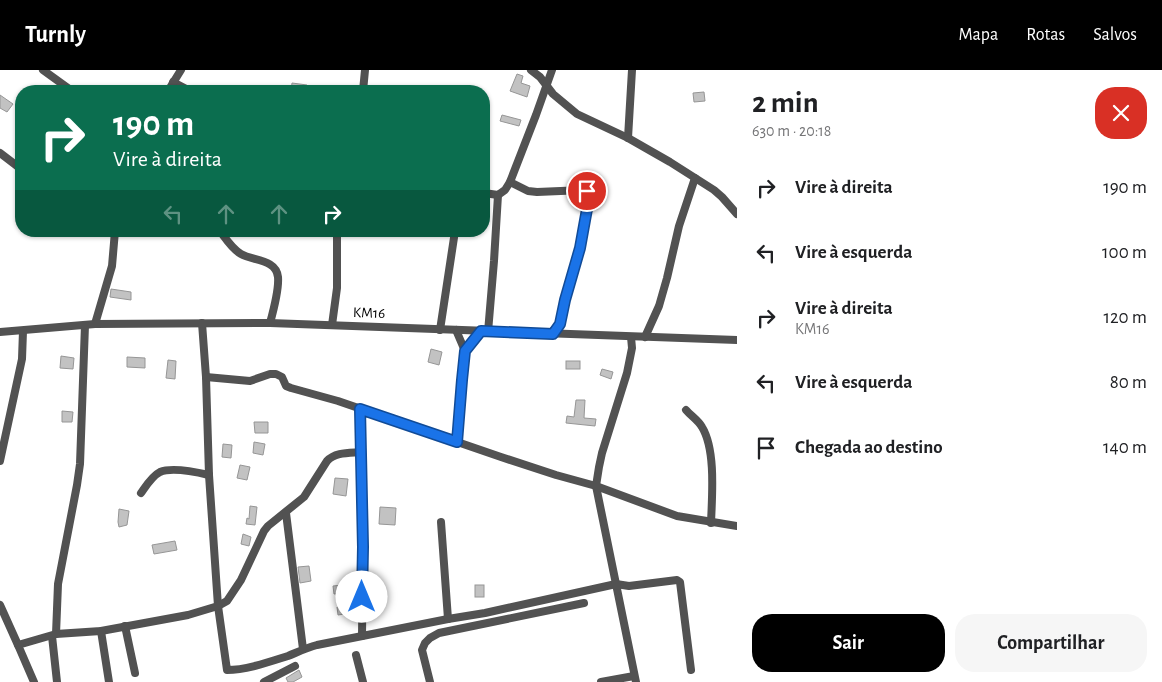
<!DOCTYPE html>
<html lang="pt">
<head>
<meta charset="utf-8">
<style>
  body { margin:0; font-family:"Alegreya Sans",sans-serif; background:#f6f6f6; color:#202124; height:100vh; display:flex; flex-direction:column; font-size:19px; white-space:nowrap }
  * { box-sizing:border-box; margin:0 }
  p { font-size:16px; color:#757577 }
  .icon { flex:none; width:28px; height:28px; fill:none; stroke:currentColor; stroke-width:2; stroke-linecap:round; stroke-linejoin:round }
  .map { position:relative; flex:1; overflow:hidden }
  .side { display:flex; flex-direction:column; background:#fff; width:425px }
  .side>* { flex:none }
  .top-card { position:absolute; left:15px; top:15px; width:475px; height:152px; border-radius:20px; box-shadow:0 1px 4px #0004; background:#0b6e4f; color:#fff; overflow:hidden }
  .pin { position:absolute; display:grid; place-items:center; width:42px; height:42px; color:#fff; margin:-21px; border:2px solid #fff; border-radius:50%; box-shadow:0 1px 5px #0007 }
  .me { position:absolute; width:55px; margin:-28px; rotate:0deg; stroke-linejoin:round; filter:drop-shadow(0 0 4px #0008) }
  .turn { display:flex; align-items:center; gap:18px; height:105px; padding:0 15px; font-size:22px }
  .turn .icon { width:65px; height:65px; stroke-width:2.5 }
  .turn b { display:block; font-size:35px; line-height:42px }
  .lanes { display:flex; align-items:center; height:48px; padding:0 15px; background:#0003; justify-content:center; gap:25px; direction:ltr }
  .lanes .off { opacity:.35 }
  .round { display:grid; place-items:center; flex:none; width:52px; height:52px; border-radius:20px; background:#f6f6f6 }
  .head { display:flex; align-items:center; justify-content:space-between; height:85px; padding:0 15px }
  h1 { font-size:30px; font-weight:600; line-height:38px }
  .primary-button { display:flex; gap:10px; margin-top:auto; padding:10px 15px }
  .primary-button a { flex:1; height:58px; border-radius:20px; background:#000; color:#fff; font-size:20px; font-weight:600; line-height:58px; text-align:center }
  .primary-button a+a { background:#f6f6f6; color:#202124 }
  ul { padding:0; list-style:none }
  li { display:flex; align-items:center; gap:15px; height:65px; padding:0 15px }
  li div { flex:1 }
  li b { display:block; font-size:19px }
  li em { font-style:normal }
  header { display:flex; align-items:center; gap:30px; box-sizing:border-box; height:70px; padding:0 25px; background:#000; color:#fff }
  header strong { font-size:24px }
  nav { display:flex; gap:28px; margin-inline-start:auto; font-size:18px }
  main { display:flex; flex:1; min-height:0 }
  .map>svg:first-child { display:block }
  .building { fill:#c2c2c2; stroke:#969696 }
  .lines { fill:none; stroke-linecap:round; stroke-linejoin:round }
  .minor { stroke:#525252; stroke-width:8 }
  .route-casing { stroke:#114b97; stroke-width:12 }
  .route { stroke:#1a73e8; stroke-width:9 }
  .labels { text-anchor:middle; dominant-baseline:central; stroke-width:4; stroke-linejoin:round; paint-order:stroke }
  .street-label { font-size:15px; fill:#000; stroke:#fff }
</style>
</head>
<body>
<header>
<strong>Turnly</strong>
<nav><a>Mapa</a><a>Rotas</a><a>Salvos</a></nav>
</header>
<main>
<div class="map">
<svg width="737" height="612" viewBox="0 0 737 612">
  <rect width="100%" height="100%" fill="#fff"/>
  <g class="building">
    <polygon points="517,4 523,6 521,13 530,16 527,27 510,21"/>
    <polygon points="292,13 307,15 307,21 291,21"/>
    <polygon points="704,22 705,31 694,32 693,23"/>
    <polygon points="0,25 13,34 7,42 0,38"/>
    <polygon points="502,45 521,50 519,56 500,51"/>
    <polygon points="111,219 131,222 131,230 110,227"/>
    <polygon points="431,279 442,282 439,295 428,292"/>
    <polygon points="61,286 74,288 73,299 60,298"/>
    <polygon points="127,287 145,288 145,298 127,297"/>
    <polygon points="168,290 176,291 175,309 166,308"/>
    <rect x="566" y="291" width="14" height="8"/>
    <polygon points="602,299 613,302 611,309 600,305"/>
    <polygon points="576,330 585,330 584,348 596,349 595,356 566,353 567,346 574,347"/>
    <polygon points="62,341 73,342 72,352 62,352"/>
    <polygon points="254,352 268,352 268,363 255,363"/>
    <polygon points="254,372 265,374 263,385 253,383"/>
    <polygon points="223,374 232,375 231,388 222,387"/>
    <polygon points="240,395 250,397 247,410 237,408"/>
    <polygon points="335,408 348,409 346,426 333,424"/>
    <polygon points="250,436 257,437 255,455 246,454 247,448 249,449"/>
    <polygon points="380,437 396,438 395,455 379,454"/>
    <polygon points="119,439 129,441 127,455 119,457 118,452"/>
    <polygon points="243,464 251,467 249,476 241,474"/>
    <polygon points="175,471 177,480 154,484 152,475"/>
    <polygon points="309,496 311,511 300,513 298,497"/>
    <polygon points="343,515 344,523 334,524 333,516"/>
    <rect x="475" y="515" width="9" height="12"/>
    <polygon points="350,535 351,543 338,545 337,537"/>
    <polygon points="299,600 302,607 293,612 288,612 286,608"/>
  </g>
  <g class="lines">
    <g class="minor">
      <polyline points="43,0 72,21"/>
      <polyline points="531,0 540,7 553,24 577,44 628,68 670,92 714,120 722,127 737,144"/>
      <polyline points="173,12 190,21"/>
      <polyline points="168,21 181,0"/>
      <polyline points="363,21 365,0"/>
      <polyline points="628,68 632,0"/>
      <polyline points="0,83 21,99"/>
      <polyline points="510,112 528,121 537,122 584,120 588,122 589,124 580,178 565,230 560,254 553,264"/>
      <polyline points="484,123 498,125 505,120 510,112 536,45 552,0"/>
      <path d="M220,161c6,8 12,18 21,23 12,7 35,5 37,23 1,11 -5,35 -8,46"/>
      <path d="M202,253l4,54 3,98 9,131 9,64c19,0 42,-8 61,-14 10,-4 18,-8 29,-11l131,-26 37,-6 131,-29 13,2 48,-6 3,2 11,88"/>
      <polyline points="95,254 112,196 115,161"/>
      <path d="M85,255l-5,139 -3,21 -19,99 -2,50 45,-3 87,-16 30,-9 9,-5 14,-21 23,-49 4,-5 36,-29 23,-36c8,-9 22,-8 34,-9"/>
      <polyline points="332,255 337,218 337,163"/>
      <polyline points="440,260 455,161"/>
      <polyline points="456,260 465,281 462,310 457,372"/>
      <polyline points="0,262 95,254 270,253 737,270"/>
      <polyline points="488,262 494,191 498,125"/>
      <polyline points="631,267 632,278 627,303 602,383 599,397 596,416 636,612"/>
      <polyline points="645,267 659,236 667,208 679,156 695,108"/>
      <polyline points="465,281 481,261"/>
      <polyline points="206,307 250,311 270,304 276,304 282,307 286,316 291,318 338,331 501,387 556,405 596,416 677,446 737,456"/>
      <polyline points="360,339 363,477 362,566"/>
      <path d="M686,340c5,6 12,10 16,17 14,23 10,69 9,96"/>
      <polyline points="0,391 22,289 23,261"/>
      <path d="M141,423c5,-7 11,-17 19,-21 12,-5 36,0 49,3"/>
      <polyline points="286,443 303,579"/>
      <polyline points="441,452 448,549"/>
      <polyline points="0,535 18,575"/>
      <polyline points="125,556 135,603"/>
      <polyline points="101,561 109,612"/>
      <polyline points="52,566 57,612"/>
      <polyline points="356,585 363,612"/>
      <polyline points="34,612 18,575 56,564"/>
      <polyline points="264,612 295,596"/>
      <polyline points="430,612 422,580 425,573 430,568 439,563 584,533"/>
      <polyline points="601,612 634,606"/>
    </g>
  </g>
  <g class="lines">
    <g class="route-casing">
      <polyline id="route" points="362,527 363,477 360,339 457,372 462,310 465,281 481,261 553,264 560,254 565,230 580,178 589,128 589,124 587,121"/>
    </g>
    <use href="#route" class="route"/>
  </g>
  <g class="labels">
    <g class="street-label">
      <text transform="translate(369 243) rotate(2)">KM16</text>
    </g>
  </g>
</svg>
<div class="pin" style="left:587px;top:121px;background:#d93025"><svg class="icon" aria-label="arrive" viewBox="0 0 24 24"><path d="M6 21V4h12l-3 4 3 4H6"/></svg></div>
<svg class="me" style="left:362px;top:527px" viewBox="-20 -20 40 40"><circle r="19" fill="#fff"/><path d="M0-13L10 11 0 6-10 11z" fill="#1a73e8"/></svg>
<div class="top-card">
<div class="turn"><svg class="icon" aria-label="right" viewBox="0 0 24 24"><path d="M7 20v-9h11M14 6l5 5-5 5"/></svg><div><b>190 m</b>Vire à direita</div></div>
<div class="lanes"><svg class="icon off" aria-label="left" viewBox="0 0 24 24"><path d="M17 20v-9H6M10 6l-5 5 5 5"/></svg><svg class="icon off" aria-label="ahead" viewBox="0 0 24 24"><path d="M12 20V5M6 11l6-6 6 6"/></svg><svg class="icon off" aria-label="ahead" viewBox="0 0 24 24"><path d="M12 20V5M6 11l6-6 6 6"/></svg><svg class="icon" aria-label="right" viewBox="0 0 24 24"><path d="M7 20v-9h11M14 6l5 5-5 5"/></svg></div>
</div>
</div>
<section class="side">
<div class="head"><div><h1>2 min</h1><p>630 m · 20:18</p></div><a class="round" style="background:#d93025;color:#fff"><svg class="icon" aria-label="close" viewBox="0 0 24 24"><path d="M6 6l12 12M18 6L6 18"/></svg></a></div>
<ul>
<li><svg class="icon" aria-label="right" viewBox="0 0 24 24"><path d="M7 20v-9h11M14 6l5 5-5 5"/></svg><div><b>Vire à direita</b></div><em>190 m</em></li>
<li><svg class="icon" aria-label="left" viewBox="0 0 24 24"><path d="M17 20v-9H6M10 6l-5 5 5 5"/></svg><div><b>Vire à esquerda</b></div><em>100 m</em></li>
<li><svg class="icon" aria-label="right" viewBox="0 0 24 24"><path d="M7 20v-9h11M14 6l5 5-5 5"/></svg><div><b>Vire à direita</b><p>KM16</p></div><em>120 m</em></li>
<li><svg class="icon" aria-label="left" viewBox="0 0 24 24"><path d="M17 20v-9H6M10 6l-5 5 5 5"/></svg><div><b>Vire à esquerda</b></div><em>80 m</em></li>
<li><svg class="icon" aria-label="arrive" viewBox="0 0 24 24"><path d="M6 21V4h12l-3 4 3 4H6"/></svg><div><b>Chegada ao destino</b></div><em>140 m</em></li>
</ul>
<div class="primary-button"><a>Sair</a><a>Compartilhar</a></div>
</section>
</main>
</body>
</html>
